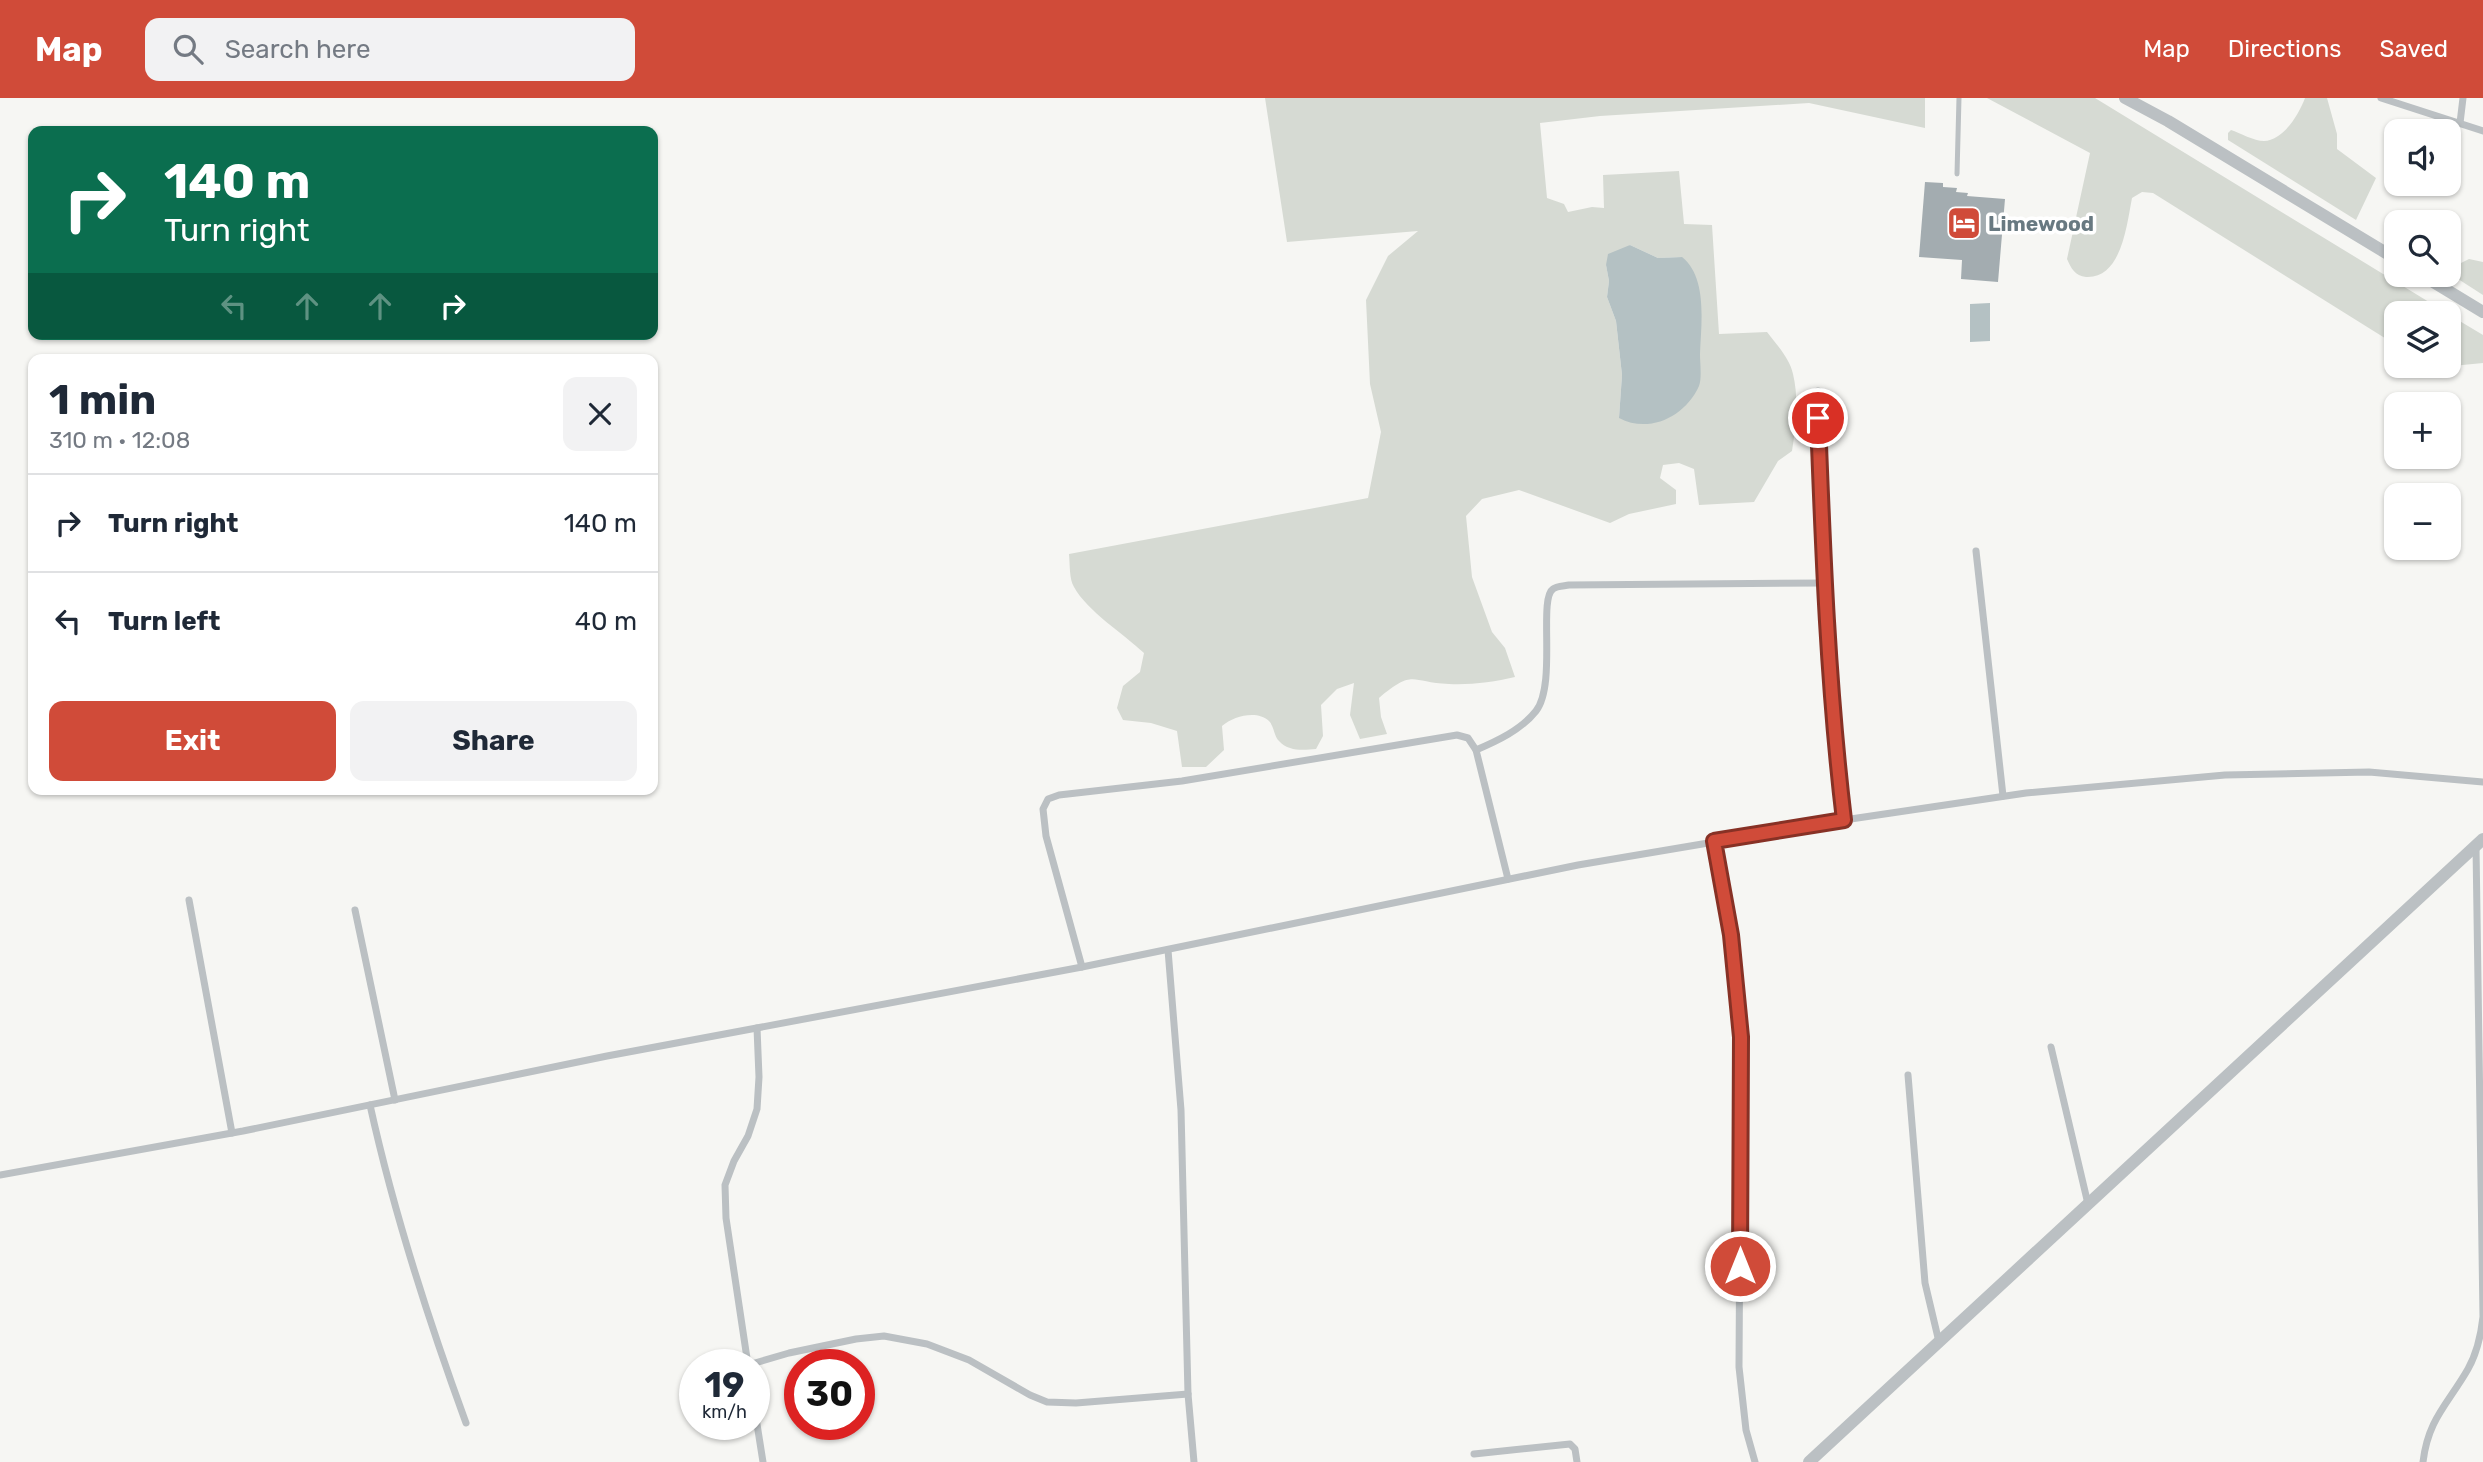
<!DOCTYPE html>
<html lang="en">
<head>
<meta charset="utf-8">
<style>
  body { margin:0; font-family:Rubik,sans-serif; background:#f2f2f3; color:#1f2937; height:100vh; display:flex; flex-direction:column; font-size:26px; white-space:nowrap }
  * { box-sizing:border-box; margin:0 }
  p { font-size:23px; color:#747a83 }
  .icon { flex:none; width:38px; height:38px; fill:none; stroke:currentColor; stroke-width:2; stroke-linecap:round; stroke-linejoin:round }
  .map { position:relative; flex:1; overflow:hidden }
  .side { position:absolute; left:28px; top:256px; width:630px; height:441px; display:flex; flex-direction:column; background:#fff; border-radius:14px; box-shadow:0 2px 5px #0004 }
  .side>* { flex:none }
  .hud { position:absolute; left:28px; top:28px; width:630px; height:214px; border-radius:14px; box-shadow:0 2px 5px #0004; background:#0b6e4f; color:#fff; overflow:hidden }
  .fabs { position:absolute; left:2384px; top:21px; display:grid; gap:14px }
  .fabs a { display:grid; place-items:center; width:77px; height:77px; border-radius:14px; background:#fff; box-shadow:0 2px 5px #0004; font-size:35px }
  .speed { position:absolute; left:679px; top:1251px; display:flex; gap:14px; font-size:35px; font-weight:700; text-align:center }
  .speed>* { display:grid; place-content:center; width:91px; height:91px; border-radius:50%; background:#fff; box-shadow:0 2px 5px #0004; line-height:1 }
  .speed small { font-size:18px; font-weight:400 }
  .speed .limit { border:10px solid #d22; background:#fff; color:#111 }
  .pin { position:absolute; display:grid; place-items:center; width:60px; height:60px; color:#fff; margin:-30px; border:4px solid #fff; border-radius:50%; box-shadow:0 2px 7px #0007 }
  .me { position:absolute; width:77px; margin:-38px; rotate:0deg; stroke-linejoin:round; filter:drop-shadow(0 0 5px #0008) }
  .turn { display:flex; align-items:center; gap:24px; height:147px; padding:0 21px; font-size:32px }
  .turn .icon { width:91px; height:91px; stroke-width:2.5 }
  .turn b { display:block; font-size:49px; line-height:60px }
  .lanes { display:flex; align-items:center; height:66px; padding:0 21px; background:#0003; justify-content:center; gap:35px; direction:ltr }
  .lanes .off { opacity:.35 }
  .round { display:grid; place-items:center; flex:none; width:74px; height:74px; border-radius:14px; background:#f2f2f3 }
  .summary { display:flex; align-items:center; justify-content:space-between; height:119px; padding:0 21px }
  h1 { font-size:42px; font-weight:700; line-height:52px }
  .button { display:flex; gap:14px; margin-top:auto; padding:14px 21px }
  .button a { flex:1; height:80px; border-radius:14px; background:#d04b39; color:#fff; font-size:28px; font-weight:700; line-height:80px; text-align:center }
  .button a+a { background:#f2f2f3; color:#1f2937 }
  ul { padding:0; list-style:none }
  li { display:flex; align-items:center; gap:21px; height:98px; padding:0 21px; border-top:2px solid #e0e1e3 }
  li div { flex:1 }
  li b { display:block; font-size:26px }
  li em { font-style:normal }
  header { display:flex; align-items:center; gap:42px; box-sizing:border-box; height:98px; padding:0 35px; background:#d04b39; color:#fff }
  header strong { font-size:33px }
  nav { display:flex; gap:38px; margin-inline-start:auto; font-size:24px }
  .search { width:490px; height:63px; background:#f2f2f3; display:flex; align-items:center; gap:18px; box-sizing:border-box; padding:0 24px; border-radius:14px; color:#747a83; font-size:26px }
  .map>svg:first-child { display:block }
  .green { fill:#d6dad3; fill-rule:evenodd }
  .water { fill:#b4c1c3 }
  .building { fill:#a3acb0 }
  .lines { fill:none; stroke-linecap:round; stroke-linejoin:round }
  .service { stroke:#bbc0c3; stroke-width:5 }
  .minor { stroke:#bbc0c3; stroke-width:7 }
  .tertiary { stroke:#bbc0c3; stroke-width:12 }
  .route-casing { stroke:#873125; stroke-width:18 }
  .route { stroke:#d04b39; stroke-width:12 }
  .labels { text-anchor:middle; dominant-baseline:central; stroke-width:7; stroke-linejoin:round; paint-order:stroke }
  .poi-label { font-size:21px; font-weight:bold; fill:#687981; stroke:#fff; text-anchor:start }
</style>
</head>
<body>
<header>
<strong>Map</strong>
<div class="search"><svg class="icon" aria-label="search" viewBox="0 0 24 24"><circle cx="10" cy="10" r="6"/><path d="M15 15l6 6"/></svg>Search here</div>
<nav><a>Map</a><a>Directions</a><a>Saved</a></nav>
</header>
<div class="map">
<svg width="2483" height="1364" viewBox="0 0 2483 1364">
  <rect width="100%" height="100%" fill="#f6f6f3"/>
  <g class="green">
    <path d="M1265,0h660v30l-116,-25 -209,13 -60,7 7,75 17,6 4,8 24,-5 12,1 -1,-33 76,-4 5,53 28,1 7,109 48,-2c10,13 23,27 26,42 6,25 3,52 -1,77l-14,10 -24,41 -55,3 -5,-36 -15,-6 -16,2 -3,13 16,12v14l-47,10 -19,9 -91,-33 -37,9 -16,17 6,61 20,55 13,16 10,29c-21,5 -44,8 -66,7 -39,-1 -34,-16 -70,14l2,19 6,17 -27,5 -10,-24 4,-32 -17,6 -16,16 2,31 -7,13c-12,1 -27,3 -37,-8 -5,-5 -5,-15 -10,-20 -12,-11 -35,-5 -47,5l2,24 -18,17h-24l-5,-36 -26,-8 -28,-3 -6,-12 6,-22 17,-14 4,-19c-20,-19 -57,-42 -70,-66 -5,-8 -4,-23 -5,-33l299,-56 13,-66 -11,-48 -4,-84 22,-44 30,-25 -131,11zM1630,147l28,13 24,-1 -63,161 3,-43 -6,-54 -9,-24 2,-16 -3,-16z"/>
    <path d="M1987,0h108l352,215h-51v32l-243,-152 -11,-1 -10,6c-5,25 -10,81 -46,79 -11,-1 -15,-9 -19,-18l23,-106z"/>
    <path d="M2305,0h22l10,36v15l39,29 -20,42 -128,-80v-7l3,-3c9,3 23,11 33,11 20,-1 35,-27 41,-43z"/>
    <polygon points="2469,161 2483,164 2483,197 2455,179 2453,173 2461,165"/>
    <polygon points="2448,216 2483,237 2483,265 2432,270 2429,268 2448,268"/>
  </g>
  <g class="water">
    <path d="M1630,147l28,13 24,-1c26,21 19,67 18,97 0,9 2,24 -1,32 -14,31 -50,48 -80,32l3,-43 -6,-54 -9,-24 2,-16 -3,-16 2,-11z"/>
    <polygon points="1990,205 1990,243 1970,244 1970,206"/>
  </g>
  <polygon class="building" points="1925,84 1943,85 1943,89 1957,90 1956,94 1968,95 1967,98 2005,101 1998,184 1961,181 1962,162 1919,159"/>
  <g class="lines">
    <polyline class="service" points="1957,76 1959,0"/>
    <g class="minor">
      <polyline points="2381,0 2483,33"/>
      <polyline points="2460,25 2463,0"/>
      <path d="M1818,293c4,143 9,286 26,429"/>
      <polyline points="1976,453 2003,698"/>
      <path d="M1476,652c21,-9 45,-20 60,-39 21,-27 2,-112 17,-122 3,-3 11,-3 16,-4l255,-2"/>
      <polyline points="1714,743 1731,837 1741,939 1739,1269 1746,1332 1755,1364"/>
      <polyline points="189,802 232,1035"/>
      <polyline points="355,812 395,1002"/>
      <polyline points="1168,852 1181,1012 1188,1296 1194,1364"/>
      <polyline points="1082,869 1046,738 1043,711 1048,701 1059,697 1182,683 1457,637 1468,640 1476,652 1508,781"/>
      <polyline points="2051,949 2088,1106"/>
      <polyline points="1908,977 1925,1185 1939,1244"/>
      <path d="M370,1007c24,109 58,214 96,318"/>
      <polyline points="0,1077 243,1033 607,958 1082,869 1578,767 1844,722 2026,695 2225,677 2369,674 2483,684"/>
      <polyline points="748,1267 789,1255 856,1241 884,1238 927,1246 969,1262 1030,1297 1047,1304 1076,1305 1188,1296"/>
      <polyline points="748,1267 726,1120 725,1087 734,1063 748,1038 757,1011 759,979 757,930"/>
      <polyline points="754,1307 763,1364"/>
      <polyline points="1474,1356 1570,1346 1575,1351 1577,1364"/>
      <path d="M2423,1364c5,-43 25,-58 45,-93 9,-16 13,-34 15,-52l-7,-470"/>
    </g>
    <g class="tertiary">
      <polyline points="2125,0 2168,23 2396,161"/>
      <polyline points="2422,177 2483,214"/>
      <polyline points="1809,1364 2483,741"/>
    </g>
  </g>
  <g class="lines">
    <g class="route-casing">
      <path id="route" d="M1740,1168l1,-229 -10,-102 -17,-94 130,-21c-16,-134 -21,-267 -26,-402"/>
    </g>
    <use href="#route" class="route"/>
  </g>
  <defs>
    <g id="hotel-square" transform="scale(1.75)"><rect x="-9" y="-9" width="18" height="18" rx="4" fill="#d04b39" stroke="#fff"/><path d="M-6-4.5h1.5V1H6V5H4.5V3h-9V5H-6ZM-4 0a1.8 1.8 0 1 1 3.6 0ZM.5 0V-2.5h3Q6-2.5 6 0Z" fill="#fff"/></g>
  </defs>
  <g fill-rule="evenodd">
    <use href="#hotel-square" x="1964" y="125"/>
  </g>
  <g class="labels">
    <g class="poi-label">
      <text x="1988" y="125">Limewood</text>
    </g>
  </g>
</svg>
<div class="fabs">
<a><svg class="icon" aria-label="sound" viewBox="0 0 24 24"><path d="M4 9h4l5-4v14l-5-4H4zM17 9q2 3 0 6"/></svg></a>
<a><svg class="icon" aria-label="search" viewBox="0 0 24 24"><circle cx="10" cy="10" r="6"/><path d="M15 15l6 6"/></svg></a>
<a><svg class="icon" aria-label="layers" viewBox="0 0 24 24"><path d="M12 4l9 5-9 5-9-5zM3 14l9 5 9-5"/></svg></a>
<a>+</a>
<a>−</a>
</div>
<div class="speed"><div>19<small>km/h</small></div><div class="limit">30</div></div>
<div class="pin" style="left:1818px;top:320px;background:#d93025"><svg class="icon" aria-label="arrive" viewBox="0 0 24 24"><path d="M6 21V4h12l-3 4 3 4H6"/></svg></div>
<svg class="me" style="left:1740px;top:1168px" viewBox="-20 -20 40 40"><circle r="17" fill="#d04b39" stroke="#fff" stroke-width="3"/><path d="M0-11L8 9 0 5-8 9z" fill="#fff"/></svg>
<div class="hud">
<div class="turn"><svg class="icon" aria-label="right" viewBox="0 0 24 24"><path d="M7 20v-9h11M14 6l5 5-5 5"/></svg><div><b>140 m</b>Turn right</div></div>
<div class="lanes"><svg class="icon off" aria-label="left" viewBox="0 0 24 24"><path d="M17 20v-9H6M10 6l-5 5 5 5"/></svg><svg class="icon off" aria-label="ahead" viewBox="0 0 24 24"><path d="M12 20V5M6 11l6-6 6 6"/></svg><svg class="icon off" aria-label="ahead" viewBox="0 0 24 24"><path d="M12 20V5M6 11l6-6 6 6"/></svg><svg class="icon" aria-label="right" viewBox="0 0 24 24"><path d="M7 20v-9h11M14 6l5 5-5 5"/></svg></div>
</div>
<section class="side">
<div class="summary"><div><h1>1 min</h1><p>310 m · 12:08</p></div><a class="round"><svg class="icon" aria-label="close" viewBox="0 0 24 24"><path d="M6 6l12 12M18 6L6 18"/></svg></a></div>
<ul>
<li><svg class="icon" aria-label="right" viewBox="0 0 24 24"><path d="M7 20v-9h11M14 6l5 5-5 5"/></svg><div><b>Turn right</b></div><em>140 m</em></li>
<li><svg class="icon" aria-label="left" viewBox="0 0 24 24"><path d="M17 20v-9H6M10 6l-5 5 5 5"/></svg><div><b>Turn left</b></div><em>40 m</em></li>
</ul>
<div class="button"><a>Exit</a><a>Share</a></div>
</section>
</div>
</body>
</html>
